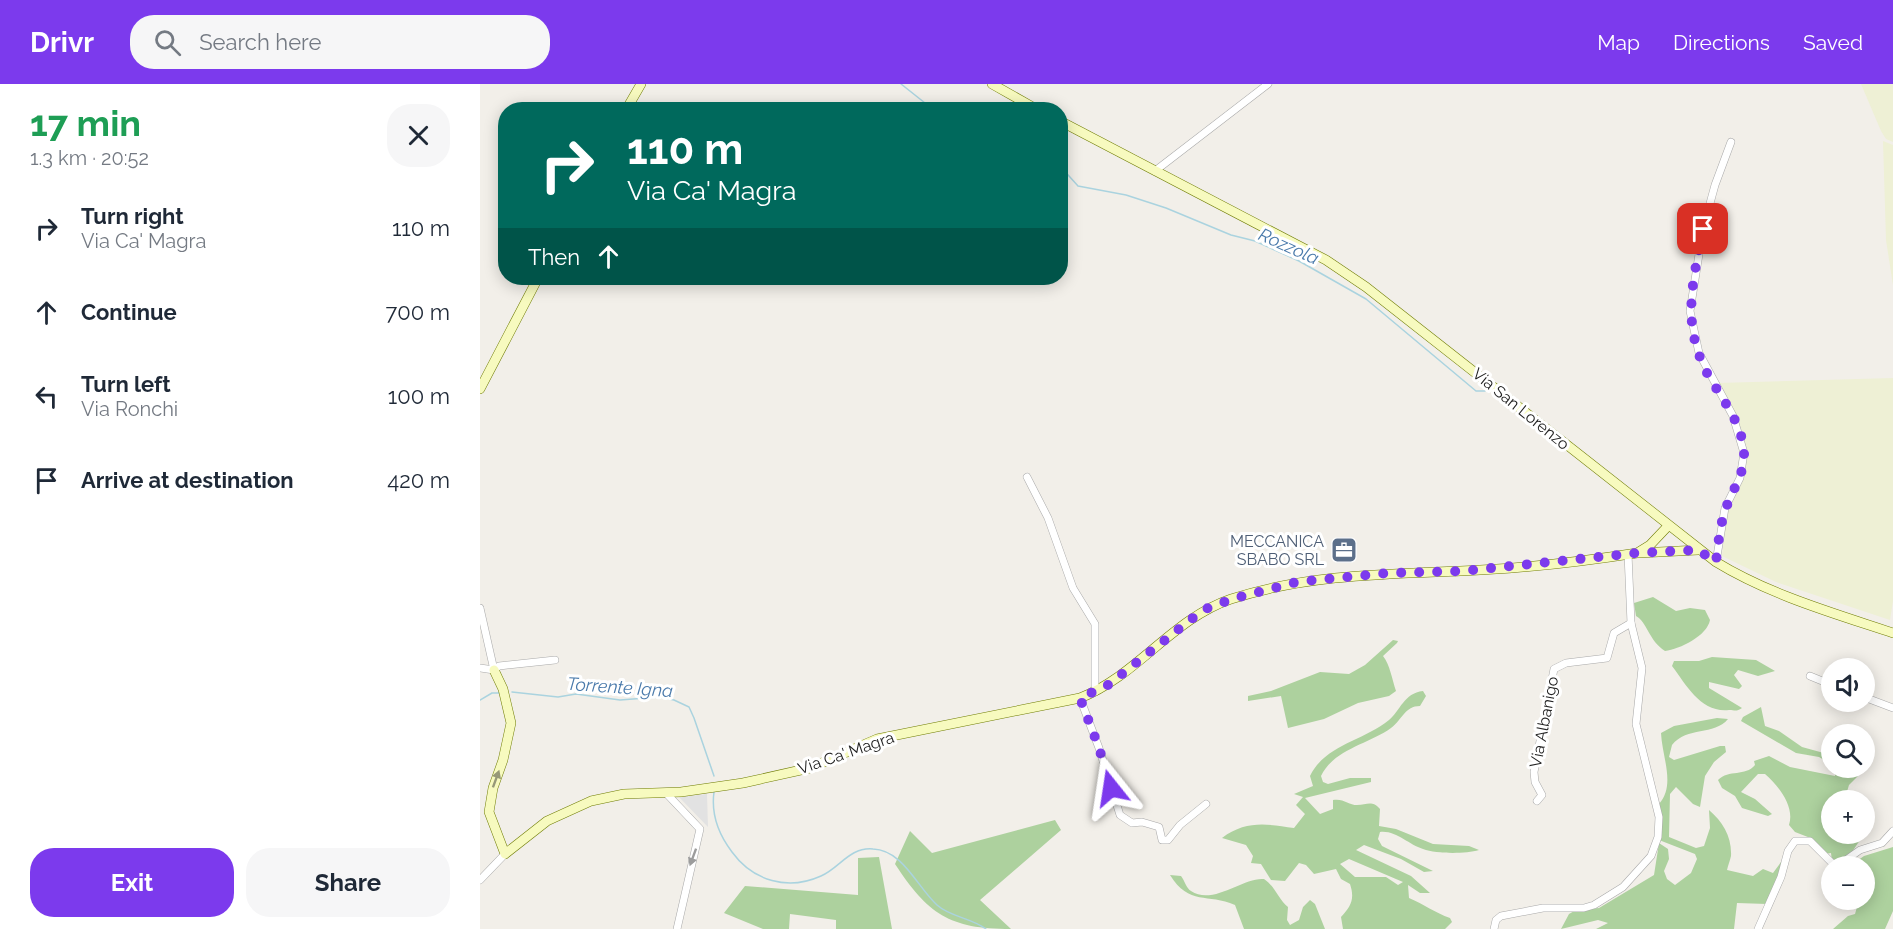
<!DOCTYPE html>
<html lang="en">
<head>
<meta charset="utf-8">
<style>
  body { margin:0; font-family:Raleway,sans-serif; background:#f6f6f7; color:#1f2937; height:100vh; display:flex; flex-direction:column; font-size:22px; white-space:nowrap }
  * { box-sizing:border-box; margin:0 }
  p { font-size:20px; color:#747a83 }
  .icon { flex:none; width:33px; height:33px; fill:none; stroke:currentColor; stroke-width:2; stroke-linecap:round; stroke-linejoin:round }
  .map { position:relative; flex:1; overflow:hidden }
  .drawer { display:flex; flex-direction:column; background:#fff; width:480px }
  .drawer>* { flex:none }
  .banner { position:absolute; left:18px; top:18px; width:570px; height:183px; border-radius:24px; box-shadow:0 3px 15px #0003; background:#00695c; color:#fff; overflow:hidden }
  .controls { position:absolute; left:1341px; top:574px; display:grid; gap:12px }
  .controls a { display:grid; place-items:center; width:54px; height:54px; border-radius:50%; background:#fff; box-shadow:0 3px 15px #0003; font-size:30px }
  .pin { position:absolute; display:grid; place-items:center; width:51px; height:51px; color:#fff; margin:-26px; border-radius:12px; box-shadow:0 3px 9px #0006 }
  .me { position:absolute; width:66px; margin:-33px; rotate:345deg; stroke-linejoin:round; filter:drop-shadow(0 0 4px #0008) }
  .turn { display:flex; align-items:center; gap:21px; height:126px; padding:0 30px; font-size:27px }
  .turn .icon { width:78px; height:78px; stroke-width:2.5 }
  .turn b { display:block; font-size:42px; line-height:51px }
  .then { display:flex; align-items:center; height:57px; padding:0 30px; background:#0003; gap:12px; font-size:22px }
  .round { display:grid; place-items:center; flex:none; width:63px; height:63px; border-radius:24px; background:#f6f6f7 }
  .headline { display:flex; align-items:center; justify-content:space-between; height:102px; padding:0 30px }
  h1 { font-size:36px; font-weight:700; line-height:45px; color:#1e9e55 }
  .action { display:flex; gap:12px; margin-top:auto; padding:12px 30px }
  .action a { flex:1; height:69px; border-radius:24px; background:#7c3aed; color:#fff; font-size:24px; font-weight:700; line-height:69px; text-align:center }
  .action a+a { background:#f6f6f7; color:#1f2937 }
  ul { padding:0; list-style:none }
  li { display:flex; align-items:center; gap:18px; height:84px; padding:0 30px }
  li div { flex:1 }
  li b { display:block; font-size:22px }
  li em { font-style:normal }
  header { display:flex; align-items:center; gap:36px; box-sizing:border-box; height:84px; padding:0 30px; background:#7c3aed; color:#fff }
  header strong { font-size:28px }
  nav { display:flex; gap:33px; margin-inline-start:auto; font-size:21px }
  .search { width:420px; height:54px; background:#f6f6f7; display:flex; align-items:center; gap:15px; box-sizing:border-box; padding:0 21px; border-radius:24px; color:#747a83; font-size:22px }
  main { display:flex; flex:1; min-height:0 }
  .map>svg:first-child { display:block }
  .farmland { fill:#eef0d5 }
  .forest { fill:#add19e; fill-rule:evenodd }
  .parking { fill:#e2e2e2 }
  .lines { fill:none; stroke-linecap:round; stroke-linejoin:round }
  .stream { stroke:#aad3df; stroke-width:1.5 }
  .street-casing { stroke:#a9a9a9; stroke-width:8 }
  .secondary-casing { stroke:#707d05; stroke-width:10 }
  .street { stroke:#fff; stroke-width:7 }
  .secondary { stroke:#f7fabf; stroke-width:9 }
  .oneway { fill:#979978 }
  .oneway2 { fill:#9c9c9c }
  .route { stroke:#7c3aed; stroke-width:10; stroke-dasharray:0 18 }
  .labels { text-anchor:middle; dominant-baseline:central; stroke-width:6; stroke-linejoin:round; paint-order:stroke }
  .street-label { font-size:16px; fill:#222; stroke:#fff }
  .service-label { font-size:16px; fill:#4e5e75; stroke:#fff; text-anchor:end }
  .water-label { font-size:18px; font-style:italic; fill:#4a7aab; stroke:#fff }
</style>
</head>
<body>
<header>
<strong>Drivr</strong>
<div class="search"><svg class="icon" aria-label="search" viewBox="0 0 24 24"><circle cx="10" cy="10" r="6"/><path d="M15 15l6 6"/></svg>Search here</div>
<nav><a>Map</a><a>Directions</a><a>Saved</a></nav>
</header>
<main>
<section class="drawer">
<div class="headline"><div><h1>17 min</h1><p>1.3 km · 20:52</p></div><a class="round"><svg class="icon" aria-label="close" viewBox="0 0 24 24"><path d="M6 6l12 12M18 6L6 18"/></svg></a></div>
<ul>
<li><svg class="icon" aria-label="right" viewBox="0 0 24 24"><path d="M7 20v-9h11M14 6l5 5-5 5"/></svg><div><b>Turn right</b><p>Via Ca' Magra</p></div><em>110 m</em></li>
<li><svg class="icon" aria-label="ahead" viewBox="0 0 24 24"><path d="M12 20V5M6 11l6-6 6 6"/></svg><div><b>Continue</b></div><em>700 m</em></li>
<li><svg class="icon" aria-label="left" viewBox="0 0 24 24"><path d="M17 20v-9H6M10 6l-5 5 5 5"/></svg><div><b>Turn left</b><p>Via Ronchi</p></div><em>100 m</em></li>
<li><svg class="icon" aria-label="arrive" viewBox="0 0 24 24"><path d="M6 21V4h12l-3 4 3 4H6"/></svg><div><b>Arrive at destination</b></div><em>420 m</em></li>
</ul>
<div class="action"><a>Exit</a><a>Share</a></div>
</section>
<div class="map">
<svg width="1413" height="845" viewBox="0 0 1413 845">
  <rect width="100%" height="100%" fill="#f2efe9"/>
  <g class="farmland">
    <polygon points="1381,0 1413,0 1413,58 1406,55 1401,47"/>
    <polygon points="1403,57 1413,61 1413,201 1406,156"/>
    <polygon points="1413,294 1413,517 1410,536 1296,498 1242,472 1247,428 1263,392 1267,365 1257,333 1237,299"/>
  </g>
  <g class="forest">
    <path d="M1173,513l23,14 14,-3 15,2 5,10c-3,16 -30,29 -45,31 -16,-10 -18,-29 -29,-35l-2,-13z"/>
    <path d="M913,556l5,1 -1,2 -14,13c7,9 9,23 13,35l-7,5 -31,7 -34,16 -36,9 -7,-32 -33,5v-5l23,-5 49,-19 29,2 16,-9z"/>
    <path d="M1232,573l44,3 19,11 -17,5 -20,-6 -4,5 8,11 -3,3 -30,-7v6l33,20c-6,4 -7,2 -13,2 -28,3 -42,-24 -57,-44l2,-5h25z"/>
    <path d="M943,607l3,5 -6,10c-15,0 -18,14 -29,22 -22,16 -57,21 -70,48l2,6 5,2 22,-6h21v4l-66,16 15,16 13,-5v-9c10,-2 16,5 24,5 10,0 15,-5 23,4l-1,17 17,3 37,15 36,2 10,4c-14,4 -42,4 -56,-1 -14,-4 -27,-19 -43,-17l-2,7 4,7 51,25 -9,1 -23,-13 -37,-14 -8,5 55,26 19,17h-10l-12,-8 1,13c15,6 26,15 41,20l2,4 -7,7h-102l-2,-12c10,-11 14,-18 9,-33l-9,-5 -5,-10 -22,5 -8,-9 -7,-2 -14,18 -14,-1 -10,-16 -10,-1 2,-7 -7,-11 -24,-7c24,-18 45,-14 72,-10l11,-14 -9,-9 7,-8 -9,-3 19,-8 -3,-10c15,-31 53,-35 79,-56 11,-9 15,-27 34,-29zM869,775l54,23 -5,3 -12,-8h-31l-15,-13z"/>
    <polygon points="1281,623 1285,642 1299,647 1322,663 1351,671 1351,680 1339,673 1316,669 1261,637 1263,633"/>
    <path d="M1237,634l11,1c-14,17 -41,7 -56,26l-3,12 5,3 46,-14h5l1,6 -12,10 -9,14 -5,31 -7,-3 -17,-17 -6,7 -1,43 27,11 8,-2 6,-18 -1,-18c14,12 23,27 22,46 -1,5 -3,9 -4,14l26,6 10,-7 10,4 8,-11 2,1 -16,41 -30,-1 -3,26h-138l12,-6 -10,-3 -37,9 8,-15 7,-4 23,-2 55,-33 5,-32 9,6 1,10 -5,12 3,8 8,6 16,-12 6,-14 -2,-5 -36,-14v-36c17,-19 3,-47 2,-71l13,-7z"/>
    <path d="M1289,672l21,11 45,9 1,-8h28l1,-8 3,2v4l-19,19 -3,10 3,6h-17v33h32l-16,24 -12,6 -4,-3 -1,-8 -7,1 -11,-15 -18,-7 -6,-7c6,-18 -10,-39 -24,-51h-7l-17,18 14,7 17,15 -4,2 -26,-8 -7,-12 -13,-8 -4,-8c11,-11 27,-3 37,-15l-1,-4z"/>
    <path d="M575,736l6,10 -81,70 31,29c-62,0 -83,-15 -116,-65l15,-33 22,22z"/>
    <polygon points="1413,763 1413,827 1405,845 1353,845 1368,832 1375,830 1379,816 1384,816 1384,783 1370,782 1384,772"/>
    <polygon points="399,773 412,845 356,845 356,836 310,830 309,845 283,845 244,829 265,802 378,811 378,774"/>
    <path d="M690,791l11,1c4,5 5,12 10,15 22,15 52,-14 73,-12 11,7 14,20 24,28l-1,13 3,5 9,-5 4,-13 7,-7 5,4 10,25h-81l-9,-24c-27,-12 -46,1 -65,-30z"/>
  </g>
  <polygon class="parking" points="227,710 228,743 199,713"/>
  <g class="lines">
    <g class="stream">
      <polyline points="421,0 445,19 461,26"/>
      <polyline points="580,82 598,102 646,111 686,124 751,151 775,157 819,177 886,215 996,307 1005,307"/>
      <polyline points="32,608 78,613 96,610 140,616 179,613 194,616 209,623 214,634 234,692"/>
      <polyline points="0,616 12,609 19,609"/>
      <path d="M234,708c-3,22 5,43 18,60 21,29 56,39 89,24 19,-8 28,-29 52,-27 30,1 44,38 64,56 13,12 35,13 49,24"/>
    </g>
    <g class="street-casing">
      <g id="street">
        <polyline points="675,87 788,0"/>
        <polyline points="547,393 568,434 593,504 615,540 615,608"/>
        <polyline points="1236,478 1245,424 1260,394 1264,369 1253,332 1219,269 1210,227 1223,145 1235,101 1251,58"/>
        <polyline points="0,524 14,586"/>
        <polyline points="0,584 14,586"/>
        <polyline points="14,586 19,582 75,576"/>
        <polyline points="1330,592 1352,601"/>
        <polyline points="1384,613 1413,624"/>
        <polyline points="600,614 619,664 640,731 652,739 662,738 679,743 682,756 688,756 700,741 726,720"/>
        <polyline points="186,709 220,745 197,845"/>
        <polyline points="1057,717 1062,711 1055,698 1054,688 1074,585 1086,579 1127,574 1134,549 1151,539"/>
        <polyline points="0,796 25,770"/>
        <polyline points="1014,845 1016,836 1021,832 1063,824 1104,824 1114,821 1143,803 1171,772 1178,753 1179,733 1156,640 1162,584 1151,539 1148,470"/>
        <polyline points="1278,845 1301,793 1308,767 1315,757 1330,757 1356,783 1380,766 1402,759 1413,747"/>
      </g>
    </g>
    <g class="secondary-casing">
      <g id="secondary">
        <polyline points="512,0 558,26"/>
        <polyline points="146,26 161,0"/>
        <path d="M580,37l266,139 40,27 350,275c54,33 117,51 177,71"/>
        <polyline points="0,305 58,194"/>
        <polyline points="1159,469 1218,466"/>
        <path d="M14,586l9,19 8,34 -8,37 -10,28 -4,24 16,42 42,-33 44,-20 33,-7 57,-2 62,-9 67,-15 67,-29 203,-41c57,-22 92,-79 151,-99 74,-24 152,-25 229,-28 59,-2 119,-9 177,-18l13,-8 18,-19"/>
      </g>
    </g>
    <use href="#street" class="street"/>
    <use href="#secondary" class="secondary"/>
  </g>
  <defs><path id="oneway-solid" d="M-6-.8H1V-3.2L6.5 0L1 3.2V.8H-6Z" transform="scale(1.5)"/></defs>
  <use class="oneway" href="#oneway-solid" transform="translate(16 695) rotate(-70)"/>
  <use class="oneway2" href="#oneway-solid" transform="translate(213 773) rotate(110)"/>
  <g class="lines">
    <path class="route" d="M631,704l-12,-40 -19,-50 28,-13 95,-75 29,-11 65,-17 91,-9 75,-2 174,-18 61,-3 18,12c2,-17 4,-38 10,-54 7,-20 19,-34 18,-56 -2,-30 -23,-54 -37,-79 -26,-50 -14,-91 -4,-144"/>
  </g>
  <defs>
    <g id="office-square" transform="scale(1.35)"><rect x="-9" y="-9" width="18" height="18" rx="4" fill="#5c6f8a" stroke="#fff"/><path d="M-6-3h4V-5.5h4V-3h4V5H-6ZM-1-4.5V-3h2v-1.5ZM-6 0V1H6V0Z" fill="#fff"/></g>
  </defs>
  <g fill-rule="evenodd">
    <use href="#office-square" x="864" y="466"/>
  </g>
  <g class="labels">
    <g class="street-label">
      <text transform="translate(1041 325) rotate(39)">Via San Lorenzo</text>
      <text transform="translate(1064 638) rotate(-79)">Via Albanigo</text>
      <text transform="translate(366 669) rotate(-19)">Via Ca' Magra</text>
    </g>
    <g class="service-label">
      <text x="844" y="457">MECCANICA<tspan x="844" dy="18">SBABO SRL</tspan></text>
    </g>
    <g class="water-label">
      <text transform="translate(809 162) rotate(24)">Rozzola</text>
      <text transform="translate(140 603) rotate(4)">Torrente Igna</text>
    </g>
  </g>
</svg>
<div class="controls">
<a><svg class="icon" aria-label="sound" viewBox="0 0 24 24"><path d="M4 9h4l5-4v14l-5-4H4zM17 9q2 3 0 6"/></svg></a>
<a><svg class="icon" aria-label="search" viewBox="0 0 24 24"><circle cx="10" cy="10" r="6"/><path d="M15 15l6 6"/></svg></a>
<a>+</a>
<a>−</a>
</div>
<div class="pin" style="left:1223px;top:145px;background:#d93025"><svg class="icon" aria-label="arrive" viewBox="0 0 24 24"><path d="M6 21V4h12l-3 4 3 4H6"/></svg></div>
<svg class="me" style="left:631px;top:704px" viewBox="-20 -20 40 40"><path d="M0-17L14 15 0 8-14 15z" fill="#7c3aed" stroke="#fff" stroke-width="4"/></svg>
<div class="banner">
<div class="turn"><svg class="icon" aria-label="right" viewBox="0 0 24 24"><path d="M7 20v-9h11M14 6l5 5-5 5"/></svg><div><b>110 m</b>Via Ca' Magra</div></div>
<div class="then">Then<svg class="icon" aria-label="ahead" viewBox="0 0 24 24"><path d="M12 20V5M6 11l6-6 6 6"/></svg></div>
</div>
</div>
</main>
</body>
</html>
